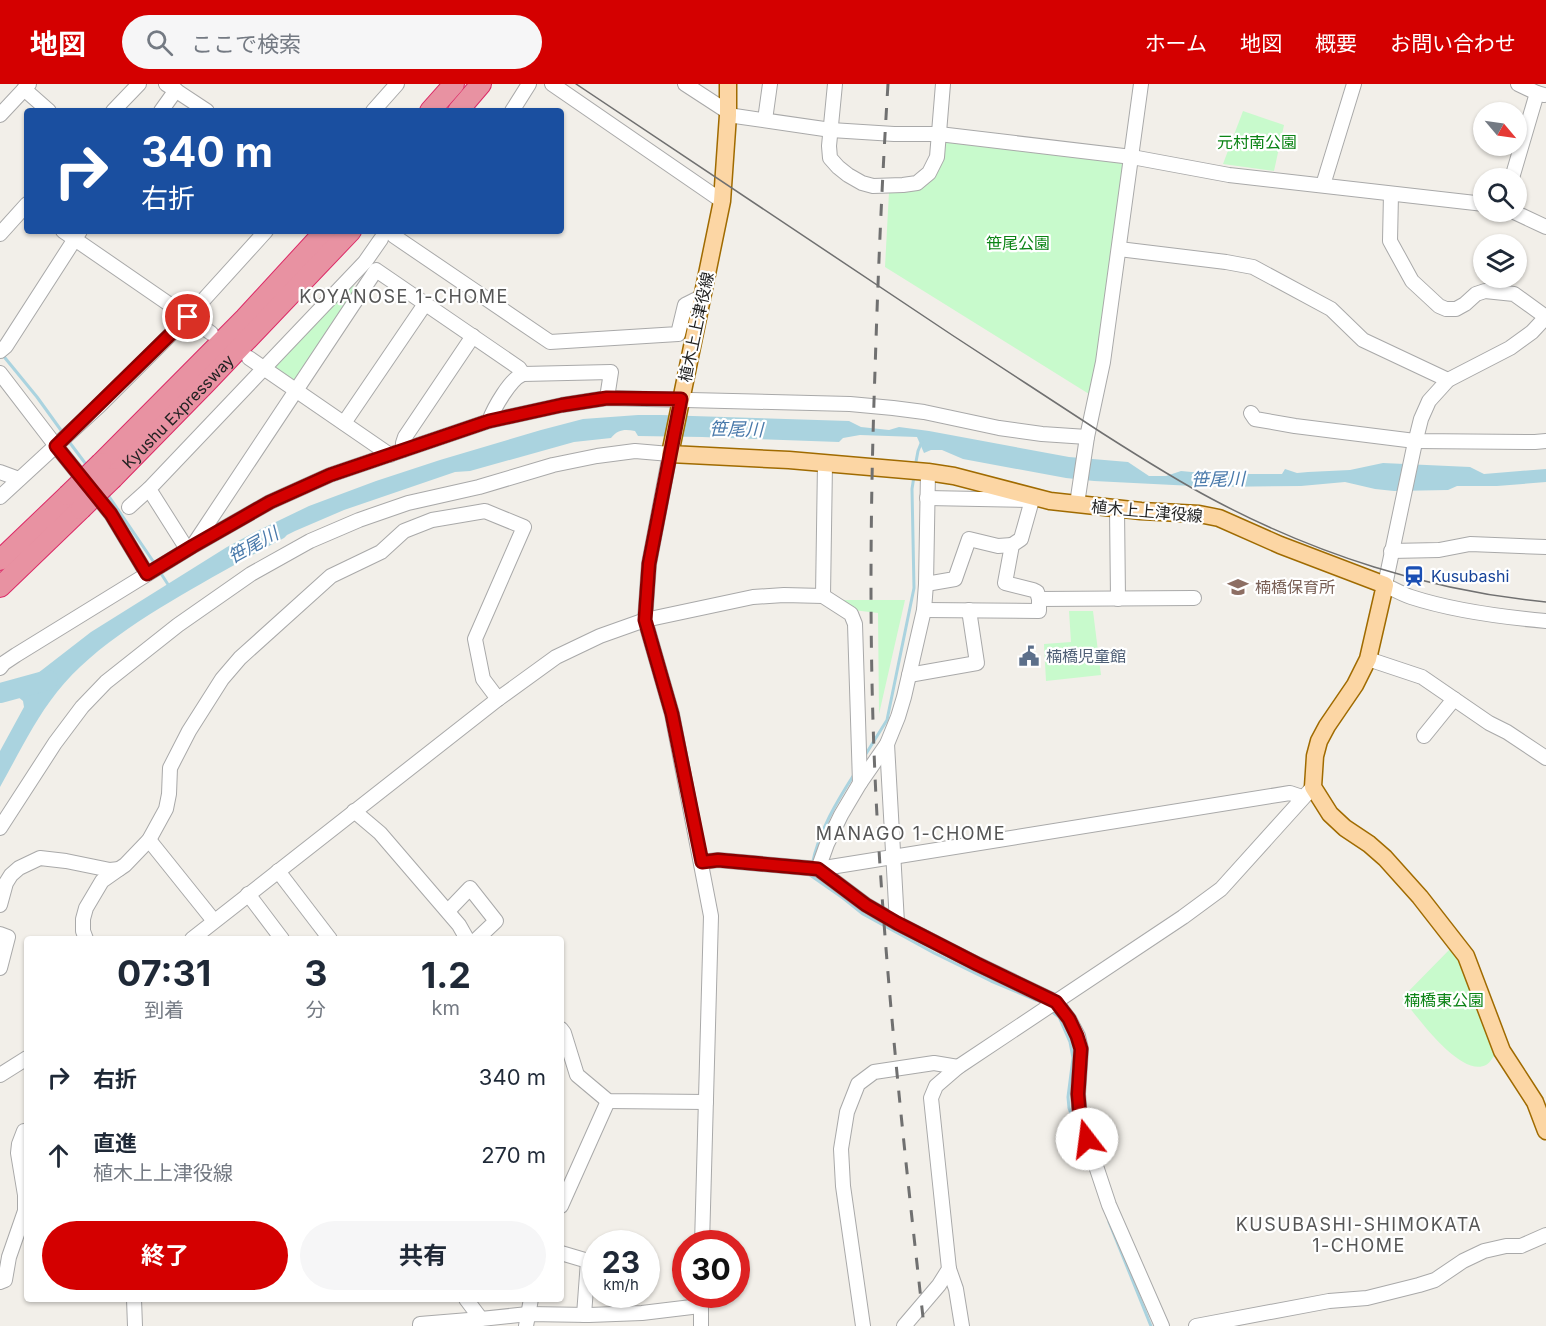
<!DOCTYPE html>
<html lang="ja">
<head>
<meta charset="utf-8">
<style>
  body { margin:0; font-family:Inter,"Noto Sans JP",sans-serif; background:#f6f6f7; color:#1f2937; height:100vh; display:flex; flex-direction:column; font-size:22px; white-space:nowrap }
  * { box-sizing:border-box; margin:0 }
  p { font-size:20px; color:#747a83 }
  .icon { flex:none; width:33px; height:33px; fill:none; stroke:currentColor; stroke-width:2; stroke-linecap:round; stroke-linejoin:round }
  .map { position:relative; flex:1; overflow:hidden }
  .drawer { position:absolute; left:24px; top:852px; width:540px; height:366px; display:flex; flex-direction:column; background:#fff; border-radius:6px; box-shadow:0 2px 4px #0004 }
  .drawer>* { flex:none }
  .guide { position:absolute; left:24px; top:24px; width:540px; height:126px; border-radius:6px; box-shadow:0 2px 4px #0004; background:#1a4fa0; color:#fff; overflow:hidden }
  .needle { width:39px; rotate:119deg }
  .buttons { position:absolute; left:1473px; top:18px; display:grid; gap:12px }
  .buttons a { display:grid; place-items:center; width:54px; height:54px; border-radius:50%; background:#fff; box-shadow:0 2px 4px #0004; font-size:30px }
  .speed { position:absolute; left:582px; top:1146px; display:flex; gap:12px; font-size:30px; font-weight:700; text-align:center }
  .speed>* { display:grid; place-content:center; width:78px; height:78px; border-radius:50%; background:#fff; box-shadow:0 2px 4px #0004; line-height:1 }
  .speed small { font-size:15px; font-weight:400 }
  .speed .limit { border:9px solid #d22; background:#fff; color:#111 }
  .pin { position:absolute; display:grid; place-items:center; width:51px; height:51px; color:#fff; margin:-26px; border:3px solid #fff; border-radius:50%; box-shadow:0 2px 6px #0007 }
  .me { position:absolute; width:66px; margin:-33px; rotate:345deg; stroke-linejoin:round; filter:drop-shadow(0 0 4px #0008) }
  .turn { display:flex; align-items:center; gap:21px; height:126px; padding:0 18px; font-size:27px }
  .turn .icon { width:78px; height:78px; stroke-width:2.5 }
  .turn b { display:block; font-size:42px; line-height:51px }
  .eta { display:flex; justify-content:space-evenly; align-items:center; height:102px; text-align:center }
  .eta b { font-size:36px; font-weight:700; line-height:42px }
  .primary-button { display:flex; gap:12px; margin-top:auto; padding:12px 18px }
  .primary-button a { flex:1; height:69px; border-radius:36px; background:#d40000; color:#fff; font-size:24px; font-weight:700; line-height:69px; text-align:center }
  .primary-button a+a { background:#f6f6f7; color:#1f2937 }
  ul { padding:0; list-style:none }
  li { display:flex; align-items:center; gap:18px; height:78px; padding:0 18px }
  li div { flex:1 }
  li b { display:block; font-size:22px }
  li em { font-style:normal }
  header { display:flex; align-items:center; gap:36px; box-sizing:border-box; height:84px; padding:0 30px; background:#d40000; color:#fff }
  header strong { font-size:28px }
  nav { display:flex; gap:33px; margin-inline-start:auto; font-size:21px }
  .search { width:420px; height:54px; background:#f6f6f7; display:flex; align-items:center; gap:15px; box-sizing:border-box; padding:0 21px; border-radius:33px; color:#747a83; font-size:22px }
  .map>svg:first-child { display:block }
  .park { fill:#c8facc }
  .water { fill:#aad3df }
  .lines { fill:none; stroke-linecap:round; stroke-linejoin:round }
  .stream { stroke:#aad3df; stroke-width:3 }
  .river { stroke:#aad3df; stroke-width:20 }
  .minor-casing { stroke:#a9a9a9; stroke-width:16 }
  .major-casing { stroke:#a06b00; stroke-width:19 }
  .highway-casing { stroke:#dc2a67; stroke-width:22 }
  .minor { stroke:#fff; stroke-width:14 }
  .major { stroke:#fcd6a4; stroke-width:16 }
  .highway { stroke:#e892a2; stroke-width:20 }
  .tram { stroke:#707070; stroke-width:1.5 }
  .rail { stroke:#707070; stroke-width:3; stroke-dasharray:12 12; stroke-linecap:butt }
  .highway-bridge-casing { stroke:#dc2a67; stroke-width:22; stroke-linecap:butt }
  .highway-bridge { stroke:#e892a2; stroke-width:20 }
  .route-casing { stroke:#8a0000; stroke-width:15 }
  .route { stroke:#d40000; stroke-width:10 }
  .labels { text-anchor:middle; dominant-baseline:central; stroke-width:4.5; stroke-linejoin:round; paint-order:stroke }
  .park-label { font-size:16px; fill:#0c8416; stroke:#fff }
  .street-label { font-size:16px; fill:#222; stroke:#fff }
  .transit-label { font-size:16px; fill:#164399; stroke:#fff; text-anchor:start }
  .education-label { font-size:16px; fill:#785e54; stroke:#fff; text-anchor:start }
  .service-label { font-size:16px; fill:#4e5e75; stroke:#fff; text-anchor:start }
  .neighbourhood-label { font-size:18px; letter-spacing:1.5px; fill:#555; stroke:#fff }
  .water-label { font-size:18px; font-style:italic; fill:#4a7aab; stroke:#fff }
</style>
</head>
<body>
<header>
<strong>地図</strong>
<div class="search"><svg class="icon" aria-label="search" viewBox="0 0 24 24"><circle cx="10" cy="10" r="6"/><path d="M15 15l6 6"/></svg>ここで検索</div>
<nav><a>ホーム</a><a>地図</a><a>概要</a><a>お問い合わせ</a></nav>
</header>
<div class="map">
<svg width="1546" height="1242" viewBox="0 0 1546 1242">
  <rect width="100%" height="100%" fill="#f2efe9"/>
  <g class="park">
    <polygon points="1243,27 1284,41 1274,87 1223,80"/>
    <path d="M943,58l180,21 -26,198 -8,33 -204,-127 4,-75c9,0 20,0 29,-2 20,-7 24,-29 25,-48z"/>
    <polygon points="350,200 359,206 296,299 271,282"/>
    <polygon points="840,516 905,516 879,630 878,529 853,526"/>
    <polygon points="1069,527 1093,527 1101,591 1046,597 1044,560 1071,558"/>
    <path d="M1452,863l12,17 31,91c-3,3 -5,8 -9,10 -26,13 -70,-50 -84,-67z"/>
  </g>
  <path class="water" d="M638,331h23l188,6 12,6 28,3 10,-3 30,4 140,26 59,5 21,14h17l15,-5 32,3h69l3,-5 12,4 11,-1 42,-2 33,-7 87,4 14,7 62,-5v13l-49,4h-40l-9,4 -54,1 -19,-2 -30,-7 -44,4 -88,1 -119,-6 -28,-3 -103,-19 -21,-9h-11l-7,3 -7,-16 -57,-2 -17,3 -4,4 -137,-5 -64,-1 -3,-5c-10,-2 -17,-2 -24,7l-37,4 -104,29 -15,1 -111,38 -49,21 -8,4 -3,3c-25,13 -49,27 -73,40 -52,30 -116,66 -154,114 -23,29 -39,63 -57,95v-36l24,-44 -1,-6 -6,-5 12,-16 62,-48 136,-85 28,-15 54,-26 67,-25 64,-21 101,-30 42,-11z"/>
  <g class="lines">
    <g class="stream">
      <polyline points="1,269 37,313 63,349"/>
      <polyline points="67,355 88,383"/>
      <polyline points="915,383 918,367 922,357"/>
      <polyline points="108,411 155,480"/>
      <polyline points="160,488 169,502"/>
      <polyline points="864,673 887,636 914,504 912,405 914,392"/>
      <path d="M812,781c7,-34 25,-64 43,-92"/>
      <polyline points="811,787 810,791 843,814 863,830 934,869 991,897 1036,916"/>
      <polyline points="1051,927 1059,933 1070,958 1073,974 1068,1013 1069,1024 1086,1072"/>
      <polyline points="1109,1138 1151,1242"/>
    </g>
    <polyline class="river" points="0,609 48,596"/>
    <g class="minor-casing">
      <g id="minor">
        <polyline points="166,0 207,27"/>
        <polyline points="552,0 722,117"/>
        <polyline points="685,0 728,28"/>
        <polyline points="835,0 829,62 830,74 838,83 848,91 862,99 873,102 903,101 917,99 929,89 937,73 943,0"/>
        <polyline points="1518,0 1537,9 1544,11"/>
        <polyline points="24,5 49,27"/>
        <polyline points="113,27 139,0"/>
        <polyline points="161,27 176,6"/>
        <polyline points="373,27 397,0"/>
        <polyline points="512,27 529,0"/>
        <polyline points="0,31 29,0"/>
        <polyline points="728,31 831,46 894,50 939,50 1132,73 1229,91 1484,120"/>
        <polyline points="765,36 770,0"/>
        <polyline points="1512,94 1537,9"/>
        <polyline points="1323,101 1354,0"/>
        <polyline points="1391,110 1390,157 1412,197 1439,222 1446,225 1456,225 1465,220 1476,210 1485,207 1514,210 1546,233"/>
        <polyline points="1514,128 1546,143"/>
        <polyline points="63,147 211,249"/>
        <polyline points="391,147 394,152 550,258 678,250 685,221 703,212"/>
        <polyline points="0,150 27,120"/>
        <polyline points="1119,165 1226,178 1253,183 1331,225 1363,256 1448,296"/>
        <path d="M1546,233l-14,15 -22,16 -62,32 -19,21 -8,18 -7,28 -29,138c8,4 17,9 26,12 43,14 90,20 135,24"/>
        <polyline points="0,267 6,262 80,147"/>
        <polyline points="249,274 390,371"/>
        <polyline points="0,289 56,362 111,430 147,490"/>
        <polyline points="523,290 611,288 607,314"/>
        <polyline points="1251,329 1255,335 1295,342 1415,357 1535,358 1546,357"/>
        <polyline points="344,339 425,220"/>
        <polyline points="403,366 403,359 405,353 473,252"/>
        <polyline points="0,388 19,395"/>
        <polyline points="928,388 926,500 924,526 904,613 898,633 887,660 860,699 841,731 827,760 818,785 866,821 897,839 977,880 1056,918 1069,935 1078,952 1081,965 1078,1010 1080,1034 1109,1121 1162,1242"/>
        <polyline points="0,413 100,321 188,233 266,147"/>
        <polyline points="927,414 1030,416"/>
        <polyline points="1032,416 1021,455 1012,461 1005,499 1033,506 1037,508 1039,515"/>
        <polyline points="1077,420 1087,353 1103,278 1141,0"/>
        <polyline points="129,423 149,405"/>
        <polyline points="1117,425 1118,515"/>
        <path d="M194,460l182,-274 143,98 4,6c-13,5 -29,34 -34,47"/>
        <polyline points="187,465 149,405 365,178 381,155"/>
        <polyline points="1391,467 1439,466 1470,460 1546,463"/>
        <polyline points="926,500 955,495 969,455 998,462 1012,461"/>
        <polyline points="823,512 825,379"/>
        <polyline points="924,526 1039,527 1039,515 1194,514"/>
        <polyline points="1368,575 1422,593 1489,639 1507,648 1546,674"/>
        <polyline points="0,584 4,579 16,571 193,462 270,418 330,391 489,337 562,321 607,314 850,320 893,324 924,328 999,344 1042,350 1087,353"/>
        <polyline points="909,591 977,579 969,526"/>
        <polyline points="1424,652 1454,615"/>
        <polyline points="887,660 897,839"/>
        <polyline points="354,727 380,749 459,841 467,855"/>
        <polyline points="0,744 55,659 82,623 106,598 178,541 251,490 310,457 359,436 408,419 479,403 553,381 597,372 635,367 670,370 649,480 645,536 672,630 711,832 702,1160"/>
        <polyline points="149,756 214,837"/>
        <polyline points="702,778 718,776 818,785 1290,709 1302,713"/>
        <polyline points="278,787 330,855"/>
        <polyline points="248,810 282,855"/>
        <polyline points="0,821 6,799 11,791 19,784 40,774 66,777 110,786 119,785 125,781 149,756 166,725 169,710 170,684 189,647 222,595 240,574 331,492 381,468 404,447 432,436 485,427 524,443 475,555 483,595 498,615"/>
        <polyline points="448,827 470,804 496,837 477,855"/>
        <polyline points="0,850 8,853 0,884"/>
        <polyline points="86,855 83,847 83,835 86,824 102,797 119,785"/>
        <polyline points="192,855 498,615 556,573 600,552 645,536 753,513 784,511 823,512 851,530 855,540 860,699"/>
        <polyline points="561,945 564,949 577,991 608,1017 706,1018"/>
        <polyline points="0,991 27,974"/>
        <polyline points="561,1122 608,1017"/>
        <polyline points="561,1169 588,1177 584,1231"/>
        <polyline points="949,1185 956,1205 962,1242"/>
        <polyline points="0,1198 5,1196 9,1173 25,1127 25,1111 18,1069 19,1060 24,1047"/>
        <polyline points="701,1210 701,1242"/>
        <polyline points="134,1215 135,1242"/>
        <polyline points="466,1215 481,1235"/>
        <polyline points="420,1242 420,1240 481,1235 528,1230 589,1231 642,1229 700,1222"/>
        <polyline points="526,1242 531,1215"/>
        <polyline points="863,1242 843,1102 841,1065 847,1028 858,1000 874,988 934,979 958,983"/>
        <polyline points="904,1242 939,1201 949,1185 931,1014 936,1002 958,983 1183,833 1221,805 1313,703"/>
        <polyline points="1196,1242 1329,1217 1367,1214 1419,1201 1435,1196 1463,1177 1484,1167 1506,1162 1521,1162 1546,1151"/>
      </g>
    </g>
    <g class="major-casing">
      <polyline id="major" points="728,0 728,31 722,117 670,370 789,376 928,388 954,392 1050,417 1141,427 1199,430 1219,434 1280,461 1385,501 1368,575 1355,601 1327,642 1319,657 1315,672 1313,703 1330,730 1345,744 1369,760 1385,774 1420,813 1466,872 1502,967 1535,1018 1546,1047"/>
    </g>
    <g class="highway-casing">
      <g id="highway">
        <polyline points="430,27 454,0"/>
        <polyline points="458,27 481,0"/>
        <polyline points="101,379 245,234 325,147"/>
        <path id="s1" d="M113,394l94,-96 144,-151"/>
        <polyline points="0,476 68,411"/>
        <polyline points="0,503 81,425"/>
      </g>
    </g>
    <use href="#minor" class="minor"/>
    <use href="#major" class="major"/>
    <use href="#highway" class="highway"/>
    <path class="tram" d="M576,0c125,84 250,168 376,251 50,33 100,65 150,98 36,23 72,46 110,66 103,55 218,92 334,103"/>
    <path class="rail" d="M888,0c-6,96 -10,191 -13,287 -5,142 -6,284 1,426 9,176 28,353 48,529"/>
    <g class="highway-bridge-casing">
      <g id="highway-bridge">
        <polyline points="68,411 101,379"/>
        <polyline points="81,425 113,394"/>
      </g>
    </g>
    <use href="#highway-bridge" class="highway-bridge"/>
  </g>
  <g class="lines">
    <g class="route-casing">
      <polyline id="route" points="188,233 56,362 111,430 147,490 193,462 270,418 330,391 489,337 562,321 607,314 681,315 649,480 645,536 672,630 702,778 718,776 818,785 866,821 897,839 977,880 1056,918 1069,935 1077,952 1081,965 1078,1010 1080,1034 1087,1055"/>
    </g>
    <use href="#route" class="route"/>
  </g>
  <defs>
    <g id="station-bare" transform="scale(1.62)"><path d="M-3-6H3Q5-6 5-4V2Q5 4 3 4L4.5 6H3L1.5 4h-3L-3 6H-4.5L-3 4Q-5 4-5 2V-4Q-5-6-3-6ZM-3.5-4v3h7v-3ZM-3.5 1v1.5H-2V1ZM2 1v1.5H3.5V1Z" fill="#1a4fb4" stroke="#fff" stroke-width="2.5" paint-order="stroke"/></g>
    <g id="school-bare" transform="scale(1.62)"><path d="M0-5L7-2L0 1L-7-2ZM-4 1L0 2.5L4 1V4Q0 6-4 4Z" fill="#8d6e63" stroke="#fff" stroke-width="2.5" paint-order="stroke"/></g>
    <g id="civic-bare" transform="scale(1.62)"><path d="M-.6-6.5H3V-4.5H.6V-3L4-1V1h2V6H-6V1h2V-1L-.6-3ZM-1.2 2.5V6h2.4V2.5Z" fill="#5c6f8a" stroke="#fff" stroke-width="2.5" paint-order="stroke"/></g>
  </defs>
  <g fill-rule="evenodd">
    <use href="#station-bare" x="1414" y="492"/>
    <use href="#school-bare" x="1238" y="503"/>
    <use href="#civic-bare" x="1029" y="572"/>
  </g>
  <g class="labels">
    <g class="park-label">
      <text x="1257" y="58">元村南公園</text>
      <text x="1018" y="159">笹尾公園</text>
      <text x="1444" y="916">楠橋東公園</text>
    </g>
    <g class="street-label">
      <text transform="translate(696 243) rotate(-78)">植木上上津役線</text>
      <text stroke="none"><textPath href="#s1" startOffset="93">Kyushu Expressway</textPath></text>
      <text transform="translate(1147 427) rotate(5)">植木上上津役線</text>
    </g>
    <g class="transit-label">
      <text x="1431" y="492">Kusubashi</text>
    </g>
    <g class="education-label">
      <text x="1255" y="503">楠橋保育所</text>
    </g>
    <g class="service-label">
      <text x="1046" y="572">楠橋児童館</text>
    </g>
    <g class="neighbourhood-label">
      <text x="404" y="212">KOYANOSE 1-CHOME</text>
      <text x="911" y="749">MANAGO 1-CHOME</text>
      <text x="1359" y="1140">KUSUBASHI-SHIMOKATA<tspan x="1359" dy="21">1-CHOME</tspan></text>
    </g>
    <g class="water-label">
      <text transform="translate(736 345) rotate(1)">笹尾川</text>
      <text transform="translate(1218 395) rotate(-1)">笹尾川</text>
      <text transform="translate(253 461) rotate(-29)">笹尾川</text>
    </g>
  </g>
</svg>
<div class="buttons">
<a><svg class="needle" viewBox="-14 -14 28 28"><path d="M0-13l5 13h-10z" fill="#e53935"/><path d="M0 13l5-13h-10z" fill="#747a83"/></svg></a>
<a><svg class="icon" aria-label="search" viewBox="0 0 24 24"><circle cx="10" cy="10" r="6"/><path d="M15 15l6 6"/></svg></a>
<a><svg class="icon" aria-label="layers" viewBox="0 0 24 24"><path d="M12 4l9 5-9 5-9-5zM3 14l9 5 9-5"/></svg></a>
</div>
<div class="speed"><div>23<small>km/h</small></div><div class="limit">30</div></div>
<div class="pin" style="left:188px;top:233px;background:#d93025"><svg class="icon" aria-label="arrive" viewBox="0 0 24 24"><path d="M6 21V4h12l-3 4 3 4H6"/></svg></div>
<svg class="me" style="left:1087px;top:1055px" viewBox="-20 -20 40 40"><circle r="19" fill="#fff"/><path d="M0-13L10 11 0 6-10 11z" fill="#d40000"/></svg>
<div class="guide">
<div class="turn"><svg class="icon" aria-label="right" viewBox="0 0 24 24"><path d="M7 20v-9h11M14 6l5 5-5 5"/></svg><div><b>340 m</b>右折</div></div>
</div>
<section class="drawer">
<div class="eta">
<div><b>07:31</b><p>到着</p></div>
<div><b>3</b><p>分</p></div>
<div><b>1.2</b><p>km</p></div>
</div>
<ul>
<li><svg class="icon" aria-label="right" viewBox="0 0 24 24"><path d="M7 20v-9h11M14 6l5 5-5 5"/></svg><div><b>右折</b></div><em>340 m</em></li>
<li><svg class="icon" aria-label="ahead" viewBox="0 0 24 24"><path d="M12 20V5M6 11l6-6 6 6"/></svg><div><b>直進</b><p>植木上上津役線</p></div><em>270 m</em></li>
</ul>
<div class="primary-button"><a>終了</a><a>共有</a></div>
</section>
</div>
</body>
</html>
